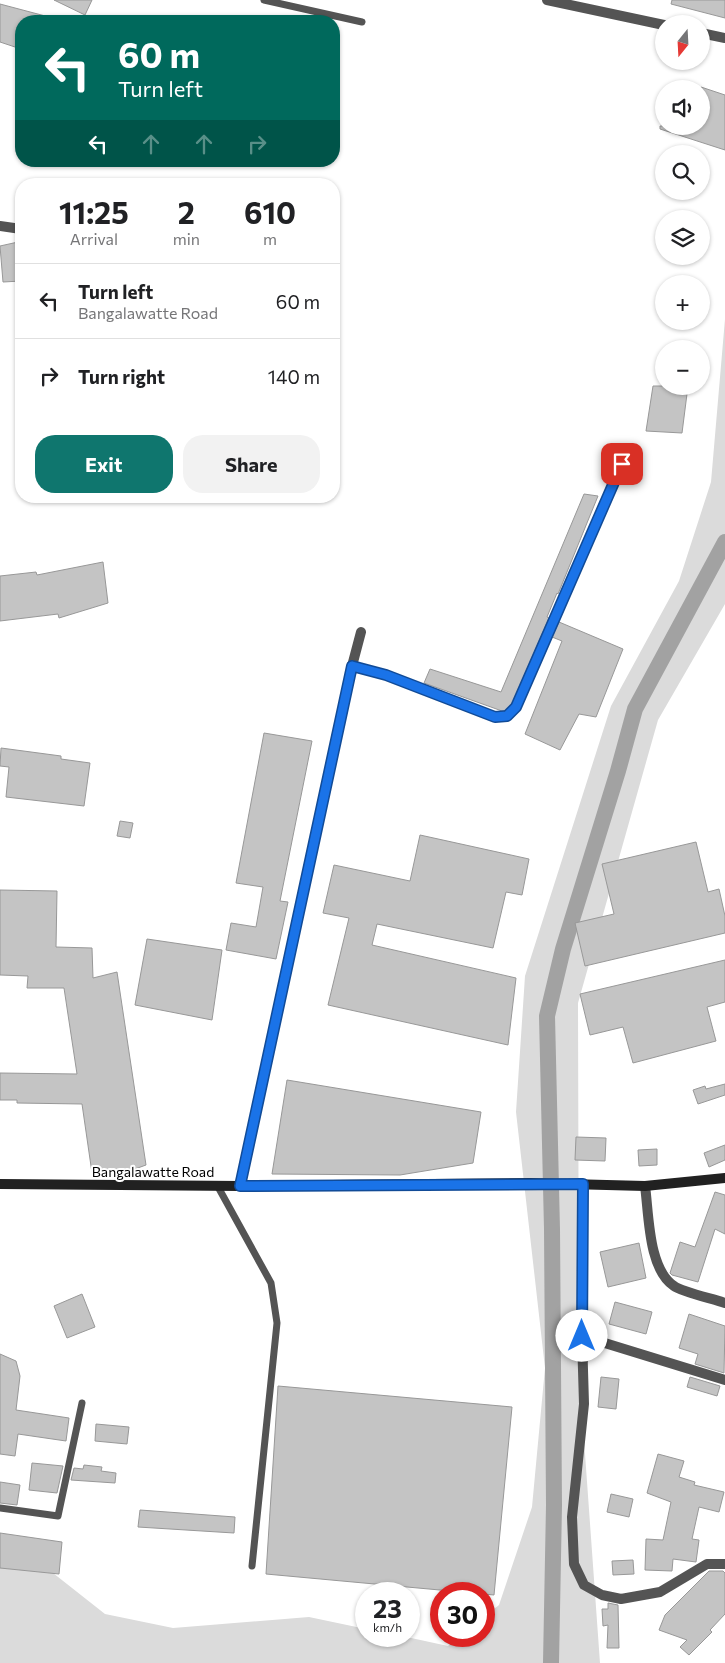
<!DOCTYPE html>
<html lang="en">
<head>
<meta charset="utf-8">
<style>
  body { margin:0; font-family:Commissioner,sans-serif; background:#f2f2f2; color:#202124; height:100vh; display:flex; flex-direction:column; font-size:19px; white-space:nowrap }
  * { box-sizing:border-box; margin:0 }
  p { font-size:16px; color:#757577 }
  .icon { flex:none; width:28px; height:28px; fill:none; stroke:currentColor; stroke-width:2; stroke-linecap:round; stroke-linejoin:round }
  .map { position:relative; flex:1; overflow:hidden }
  .panel { position:absolute; left:15px; top:178px; width:325px; height:325px; display:flex; flex-direction:column; background:#fff; border-radius:20px; box-shadow:0 1px 4px #0004 }
  .panel>* { flex:none }
  .banner { position:absolute; left:15px; top:15px; width:325px; height:152px; border-radius:20px; box-shadow:0 1px 4px #0004; background:#00695c; color:#fff; overflow:hidden }
  .needle { width:32px; rotate:198deg }
  .tools { position:absolute; left:655px; top:15px; display:grid; gap:10px }
  .tools a { display:grid; place-items:center; width:55px; height:55px; border-radius:50%; background:#fff; box-shadow:0 1px 4px #0004; font-size:25px }
  .speed { position:absolute; left:355px; top:1582px; display:flex; gap:10px; font-size:25px; font-weight:700; text-align:center }
  .speed>* { display:grid; place-content:center; width:65px; height:65px; border-radius:50%; background:#fff; box-shadow:0 1px 4px #0004; line-height:1 }
  .speed small { font-size:12px; font-weight:400 }
  .speed .limit { border:8px solid #d22; background:#fff; color:#111 }
  .pin { position:absolute; display:grid; place-items:center; width:42px; height:42px; color:#fff; margin:-21px; border-radius:10px; box-shadow:0 2px 8px #0006 }
  .me { position:absolute; width:55px; margin:-28px; rotate:0deg; stroke-linejoin:round; filter:drop-shadow(0 0 4px #0008) }
  .turn { display:flex; align-items:center; gap:18px; height:105px; padding:0 20px; font-size:22px }
  .turn .icon { width:65px; height:65px; stroke-width:2.5 }
  .turn b { display:block; font-size:35px; line-height:42px }
  .lanes { display:flex; align-items:center; height:48px; padding:0 20px; background:#0003; justify-content:center; gap:25px; direction:ltr }
  .lanes .off { opacity:.35 }
  .eta { display:flex; justify-content:space-evenly; align-items:center; height:85px; text-align:center }
  .eta b { font-size:30px; font-weight:700; line-height:35px }
  .primary-button { display:flex; gap:10px; margin-top:auto; padding:10px 20px }
  .primary-button a { flex:1; height:58px; border-radius:20px; background:#0f766e; color:#fff; font-size:20px; font-weight:700; line-height:58px; text-align:center }
  .primary-button a+a { background:#f2f2f2; color:#202124 }
  ul { padding:0; list-style:none }
  li { display:flex; align-items:center; gap:15px; height:75px; padding:0 20px; border-top:1px solid #e0e0e0 }
  li div { flex:1 }
  li b { display:block; font-size:19px }
  li em { font-style:normal }
  .map>svg:first-child { display:block }
  .green { fill:#dbdbdb }
  .lines { fill:none; stroke-linecap:round; stroke-linejoin:round }
  .canal { stroke:#a2a2a2; stroke-width:16 }
  .building { fill:#c4c4c4; stroke:#989898 }
  .lane { stroke:#545454; stroke-width:7 }
  .street { stroke:#545454; stroke-width:10 }
  .secondary { stroke:#212121; stroke-width:10 }
  .route-casing { stroke:#114b97; stroke-width:12 }
  .route { stroke:#1a73e8; stroke-width:9 }
  .labels { text-anchor:middle; dominant-baseline:central; stroke-width:4; stroke-linejoin:round; paint-order:stroke }
  .street-label { font-size:14px; fill:#000; stroke:#fff }
</style>
</head>
<body>
<div class="map">
<svg width="725" height="1663" viewBox="0 0 725 1663">
  <rect width="100%" height="100%" fill="#fff"/>
  <polygon class="green" points="725,319 725,604 658,720 578,1003 579,1370 600,1663 0,1663 0,1551 53,1573 105,1614 173,1628 309,1617 366,1629 366,1636 402,1636 448,1646 460,1636 484,1636 484,1617 499,1605 532,1507 545,1368 516,1112 525,976 611,706 679,581 711,482"/>
  <g class="lines">
    <polyline class="canal" points="551,1663 554,1505 552,1229 547,1016 563,949 618,771 635,709 725,542"/>
  </g>
  <g class="building">
    <polygon points="54,0 92,0 85,15"/>
    <polygon points="672,0 725,0 725,18 671,4"/>
    <polygon points="0,4 49,17 49,21 21,21 21,49 0,42"/>
    <polygon points="701,87 725,95 725,150 660,129 660,126 701,126"/>
    <polygon points="18,242 21,281 3,282 0,246"/>
    <polygon points="653,386 688,386 682,433 646,431"/>
    <polygon points="584,494 598,496 558,594 557,593 547,617 549,618 512,704 505,711 502,711 424,683 430,669 501,692"/>
    <polygon points="103,562 108,603 59,618 58,614 0,621 0,576 36,572 37,575"/>
    <polygon points="559,622 623,649 596,717 579,714 560,750 525,734 562,641 552,637"/>
    <polygon points="264,733 312,741 280,901 288,902 276,959 226,950 231,923 256,927 263,887 236,883"/>
    <polygon points="1,748 61,756 61,759 90,763 84,806 6,797 9,767 0,766"/>
    <polygon points="120,821 133,823 130,838 117,836"/>
    <polygon points="420,835 529,859 522,895 506,892 493,948 377,924 372,945 516,978 508,1045 328,1005 349,918 323,913 334,865 410,881"/>
    <polygon points="696,842 708,892 719,889 725,916 725,933 585,966 575,923 614,914 602,864"/>
    <polygon points="0,890 57,891 56,947 92,948 93,978 117,972 146,1165 124,1173 92,1173 82,1104 17,1103 17,1100 0,1100 0,1073 77,1074 64,988 27,988 28,976 0,975"/>
    <polygon points="147,939 222,950 212,1020 135,1005"/>
    <polygon points="725,960 725,1002 707,1007 716,1041 633,1063 623,1027 590,1035 580,994"/>
    <polygon points="287,1080 481,1112 473,1163 400,1175 272,1174"/>
    <polygon points="725,1084 725,1095 698,1104 693,1090 705,1086 706,1089"/>
    <polygon points="576,1137 606,1138 605,1161 575,1160"/>
    <polygon points="725,1145 725,1160 709,1167 704,1153"/>
    <polygon points="657,1149 657,1165 639,1166 638,1150"/>
    <polygon points="715,1192 725,1195 725,1234 715,1229 698,1282 672,1275 670,1273 680,1242 695,1247"/>
    <polygon points="639,1243 646,1278 608,1287 600,1252"/>
    <polygon points="82,1294 95,1327 67,1338 54,1306"/>
    <polygon points="615,1302 652,1312 646,1334 609,1324"/>
    <polygon points="689,1314 725,1326 724,1373 695,1364 698,1354 679,1348"/>
    <polygon points="0,1354 16,1361 20,1376 16,1410 69,1418 66,1441 18,1434 15,1456 0,1454"/>
    <polygon points="601,1377 619,1379 616,1409 598,1407"/>
    <polygon points="690,1377 720,1386 717,1396 687,1387"/>
    <polygon points="278,1386 512,1407 494,1595 266,1574"/>
    <polygon points="96,1424 129,1427 127,1444 95,1441"/>
    <polygon points="658,1454 684,1461 679,1477 695,1482 694,1485 724,1492 719,1512 699,1507 692,1539 699,1540 696,1562 673,1559 672,1571 645,1570 646,1539 663,1540 671,1502 647,1493"/>
    <polygon points="32,1463 63,1466 57,1493 29,1490"/>
    <polygon points="84,1465 102,1467 101,1471 116,1473 115,1483 71,1480 74,1468 83,1469"/>
    <polygon points="0,1482 20,1485 17,1505 0,1503"/>
    <polygon points="611,1494 633,1499 629,1517 607,1512"/>
    <polygon points="140,1510 235,1517 234,1533 138,1527"/>
    <polygon points="0,1533 62,1542 59,1574 0,1568"/>
    <polygon points="633,1560 634,1574 613,1575 612,1561"/>
    <polygon points="709,1571 723,1571 725,1573 725,1614 710,1630 712,1632 689,1655 680,1647 687,1640 659,1630 665,1615"/>
    <polygon points="608,1603 618,1605 619,1648 607,1648 608,1625 603,1626 602,1609 608,1609"/>
  </g>
  <g class="lines">
    <g class="lane">
      <polyline points="264,0 362,22"/>
      <polyline points="352,666 386,675 495,717 507,716 516,707 622,464"/>
      <polyline points="217,1185 271,1283 277,1323 252,1566"/>
      <polyline points="0,1508 58,1516 82,1403"/>
    </g>
    <g class="street">
      <polyline points="547,0 664,25"/>
      <polyline points="701,33 725,38"/>
      <polyline points="0,226 21,229"/>
      <polyline points="583,1184 582,1336 584,1404 572,1517 574,1564 584,1585 602,1595 621,1599 660,1592 707,1564 725,1564"/>
      <polyline points="240,1186 352,666 361,632"/>
      <path d="M645,1186c4,28 3,83 29,100 8,6 40,13 51,17"/>
      <polyline points="582,1336 725,1380"/>
    </g>
    <polyline class="secondary" points="0,1184 240,1186 530,1183 645,1186 725,1178"/>
  </g>
  <g class="lines">
    <g class="route-casing">
      <polyline id="route" points="582,1336 583,1184 240,1186 352,666 386,675 495,717 507,716 516,707 622,464"/>
    </g>
    <use href="#route" class="route"/>
  </g>
  <g class="labels">
    <g class="street-label">
      <text x="153" y="1171">Bangalawatte Road</text>
    </g>
  </g>
</svg>
<div class="tools">
<a><svg class="needle" viewBox="-14 -14 28 28"><path d="M0-13l5 13h-10z" fill="#e53935"/><path d="M0 13l5-13h-10z" fill="#757577"/></svg></a>
<a><svg class="icon" aria-label="sound" viewBox="0 0 24 24"><path d="M4 9h4l5-4v14l-5-4H4zM17 9q2 3 0 6"/></svg></a>
<a><svg class="icon" aria-label="search" viewBox="0 0 24 24"><circle cx="10" cy="10" r="6"/><path d="M15 15l6 6"/></svg></a>
<a><svg class="icon" aria-label="layers" viewBox="0 0 24 24"><path d="M12 4l9 5-9 5-9-5zM3 14l9 5 9-5"/></svg></a>
<a>+</a>
<a>−</a>
</div>
<div class="speed"><div>23<small>km/h</small></div><div class="limit">30</div></div>
<div class="pin" style="left:622px;top:464px;background:#d93025"><svg class="icon" aria-label="arrive" viewBox="0 0 24 24"><path d="M6 21V4h12l-3 4 3 4H6"/></svg></div>
<svg class="me" style="left:582px;top:1336px" viewBox="-20 -20 40 40"><circle r="19" fill="#fff"/><path d="M0-13L10 11 0 6-10 11z" fill="#1a73e8"/></svg>
<div class="banner">
<div class="turn"><svg class="icon" aria-label="left" viewBox="0 0 24 24"><path d="M17 20v-9H6M10 6l-5 5 5 5"/></svg><div><b>60 m</b>Turn left</div></div>
<div class="lanes"><svg class="icon" aria-label="left" viewBox="0 0 24 24"><path d="M17 20v-9H6M10 6l-5 5 5 5"/></svg><svg class="icon off" aria-label="ahead" viewBox="0 0 24 24"><path d="M12 20V5M6 11l6-6 6 6"/></svg><svg class="icon off" aria-label="ahead" viewBox="0 0 24 24"><path d="M12 20V5M6 11l6-6 6 6"/></svg><svg class="icon off" aria-label="right" viewBox="0 0 24 24"><path d="M7 20v-9h11M14 6l5 5-5 5"/></svg></div>
</div>
<section class="panel">
<div class="eta">
<div><b>11:25</b><p>Arrival</p></div>
<div><b>2</b><p>min</p></div>
<div><b>610</b><p>m</p></div>
</div>
<ul>
<li><svg class="icon" aria-label="left" viewBox="0 0 24 24"><path d="M17 20v-9H6M10 6l-5 5 5 5"/></svg><div><b>Turn left</b><p>Bangalawatte Road</p></div><em>60 m</em></li>
<li><svg class="icon" aria-label="right" viewBox="0 0 24 24"><path d="M7 20v-9h11M14 6l5 5-5 5"/></svg><div><b>Turn right</b></div><em>140 m</em></li>
</ul>
<div class="primary-button"><a>Exit</a><a>Share</a></div>
</section>
</div>
</body>
</html>
